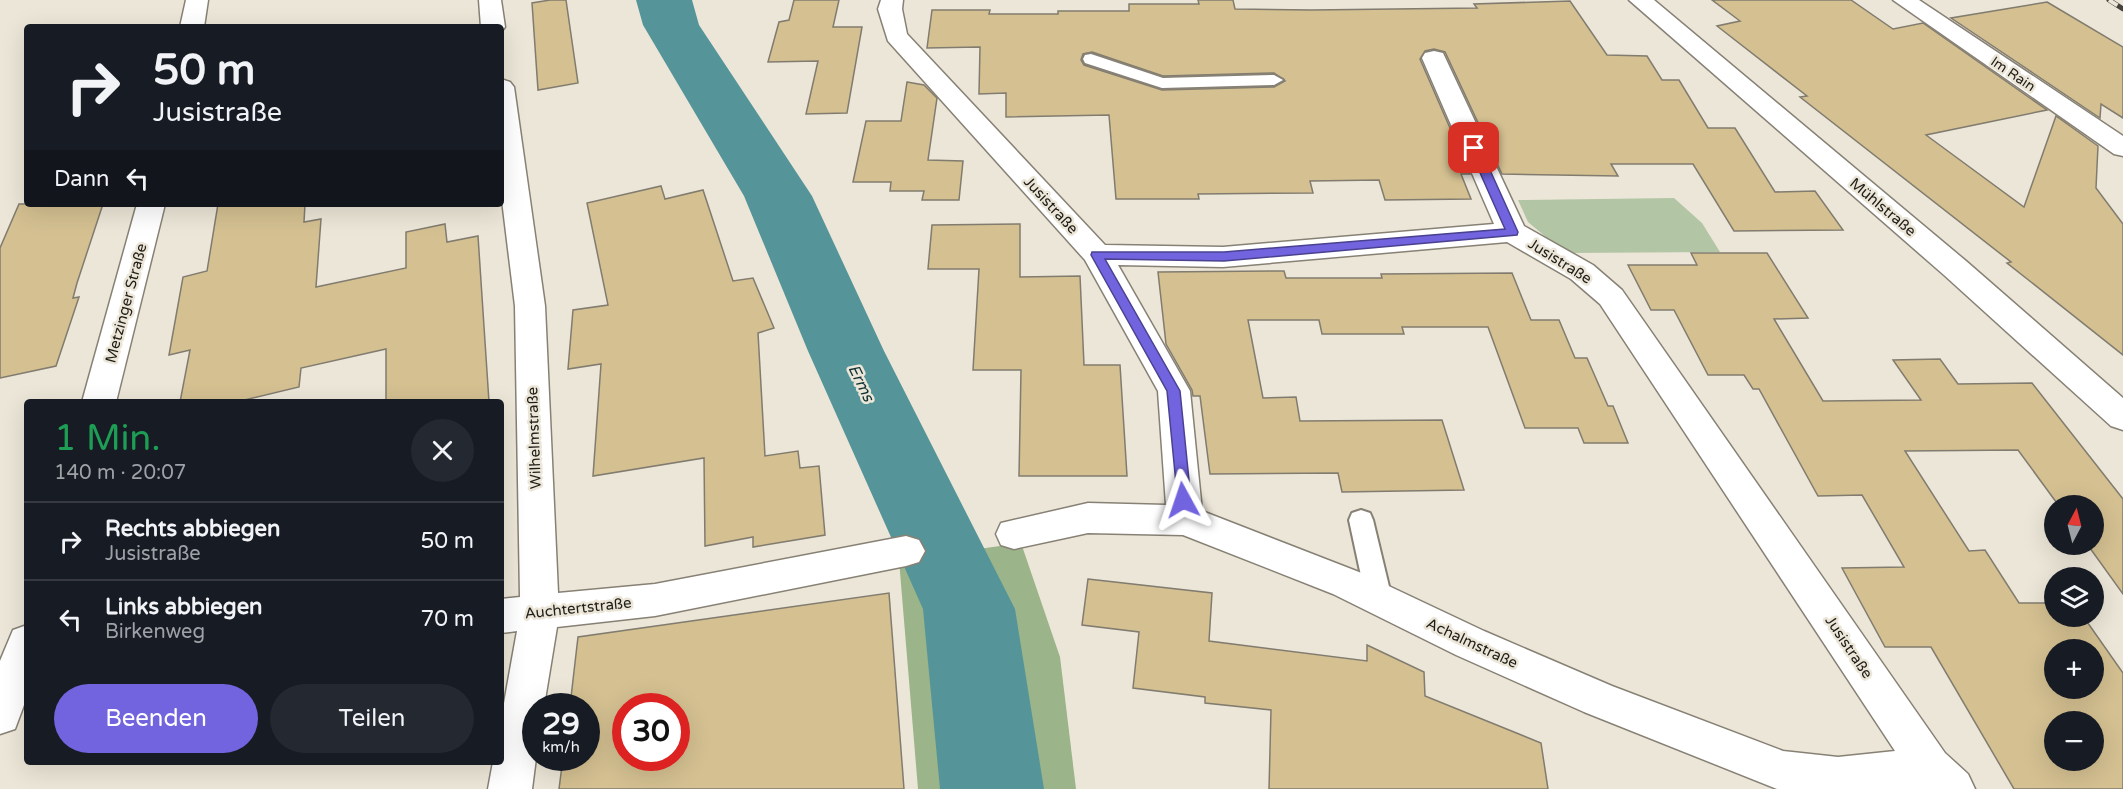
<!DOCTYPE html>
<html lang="de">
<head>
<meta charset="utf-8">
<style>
  body { margin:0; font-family:"Varela Round",sans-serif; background:#242831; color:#f1f3f6; height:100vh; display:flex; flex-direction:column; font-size:22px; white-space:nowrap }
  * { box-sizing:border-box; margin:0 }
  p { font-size:20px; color:#9ea1a6 }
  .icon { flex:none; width:33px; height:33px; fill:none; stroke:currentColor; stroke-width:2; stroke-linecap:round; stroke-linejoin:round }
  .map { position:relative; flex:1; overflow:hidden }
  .drawer { position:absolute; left:24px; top:399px; width:480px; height:366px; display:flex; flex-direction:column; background:#171b24; border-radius:6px; box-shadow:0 6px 24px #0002 }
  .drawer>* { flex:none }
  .top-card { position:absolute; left:24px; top:24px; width:480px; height:183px; border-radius:6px; box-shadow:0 6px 24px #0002; background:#171b24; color:#f1f3f6; overflow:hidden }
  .needle { width:39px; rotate:7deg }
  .controls { position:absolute; left:2044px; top:495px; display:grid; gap:12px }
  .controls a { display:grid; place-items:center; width:60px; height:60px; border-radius:50%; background:#171b24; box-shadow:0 6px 24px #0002; font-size:30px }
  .speed { position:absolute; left:522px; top:693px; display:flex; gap:12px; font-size:30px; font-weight:700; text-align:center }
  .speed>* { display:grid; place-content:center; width:78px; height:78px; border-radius:50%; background:#171b24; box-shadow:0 6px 24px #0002; line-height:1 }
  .speed small { font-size:15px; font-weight:400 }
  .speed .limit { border:9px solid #d22; background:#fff; color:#111 }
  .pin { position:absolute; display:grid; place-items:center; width:51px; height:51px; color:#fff; margin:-26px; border-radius:12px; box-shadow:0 3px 9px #0006 }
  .me { position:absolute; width:66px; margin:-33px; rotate:355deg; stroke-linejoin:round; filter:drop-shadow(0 0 4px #0008) }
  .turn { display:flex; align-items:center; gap:21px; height:126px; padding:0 30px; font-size:27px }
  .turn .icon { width:78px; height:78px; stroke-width:2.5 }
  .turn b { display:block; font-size:42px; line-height:51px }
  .then { display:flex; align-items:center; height:57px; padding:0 30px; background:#0003; gap:12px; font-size:22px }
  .round { display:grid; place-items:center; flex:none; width:63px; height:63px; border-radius:32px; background:#242831 }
  .overview { display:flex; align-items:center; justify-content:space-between; height:102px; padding:0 30px }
  h1 { font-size:36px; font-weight:600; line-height:45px; color:#1e9e55 }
  .cta { display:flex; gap:12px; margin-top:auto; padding:12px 30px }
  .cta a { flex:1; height:69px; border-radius:36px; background:#7264de; color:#fff; font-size:24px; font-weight:600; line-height:69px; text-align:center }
  .cta a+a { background:#242831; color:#f1f3f6 }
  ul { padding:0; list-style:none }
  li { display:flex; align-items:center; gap:18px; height:78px; padding:0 30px; border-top:2px solid #363941 }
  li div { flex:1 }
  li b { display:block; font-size:22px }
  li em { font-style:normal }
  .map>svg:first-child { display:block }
  .green { fill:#b2c5a4 }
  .forest { fill:#9bb489 }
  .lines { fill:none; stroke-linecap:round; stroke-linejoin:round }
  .river { fill:#559599; fill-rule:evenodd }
  .building { fill:#d4c091; stroke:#817c6f; stroke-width:1.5; fill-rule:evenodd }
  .lane-casing { stroke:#878175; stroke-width:4 }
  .street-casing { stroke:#878175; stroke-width:3 }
  .secondary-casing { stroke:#878175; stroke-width:3 }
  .lane { fill:#fff; fill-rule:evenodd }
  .street { fill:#fff; fill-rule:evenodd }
  .secondary { fill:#fff; fill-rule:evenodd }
  .rail-casing { stroke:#45423b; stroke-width:5 }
  .rail { stroke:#ece6d8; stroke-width:4; stroke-dasharray:10; stroke-linecap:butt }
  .route { fill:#7264de; stroke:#4a4190; stroke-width:1.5 }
  .labels { text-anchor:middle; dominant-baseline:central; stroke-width:5; stroke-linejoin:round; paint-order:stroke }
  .far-street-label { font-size:14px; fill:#1f1d18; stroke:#ece6d8 }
  .street-label { font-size:15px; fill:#1f1d18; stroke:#ece6d8 }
  .water-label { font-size:16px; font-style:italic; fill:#103133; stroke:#ece6d8 }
</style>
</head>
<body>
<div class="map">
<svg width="2123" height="789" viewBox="0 0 2123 789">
  <rect width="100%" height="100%" fill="#ece6d8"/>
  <polygon class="green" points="1674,198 1702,223 1720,252 1565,253 1528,222 1518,200"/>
  <polygon class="forest" points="1021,543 1060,657 1076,789 918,789 899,560"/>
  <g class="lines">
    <polygon class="river" points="636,0 692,0 699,25 812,196 884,351 1015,609 1044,789 940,789 923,609 808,351 744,196 643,25"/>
  </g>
  <g class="building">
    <polygon points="550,0 566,0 578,83 538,90 532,3"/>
    <polygon points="794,0 839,0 833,27 862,27 847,113 806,114 818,61 768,62 779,22 789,20"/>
    <path d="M1198,0h35l2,9 76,1 166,-2 -3,-4 96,-3 37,54 40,1 15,24h17l29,48h27l40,64 40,-1 28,39 -109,1 -41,-67h-82l7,12 -116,-2 -57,-122 -11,-3 -9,2 -5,8 50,115h-9l10,25 -86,1 -6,-20 -69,1 3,12 -115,1 1,5h-83l-7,-84 -103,2v-24l-27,1 1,-47 -53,1 5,-38h58l-1,4h69v-3h71v-7h70zM1092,52l71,24 111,-3 11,8 -11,6 -112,3 -78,-25 -3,-5 2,-6z"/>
    <polygon points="1712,0 1851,0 1893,29 1923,23 2047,110 1926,135 2024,207 2056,116 2098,146 2096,188 2123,224 2123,355 2007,263 2011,262 1800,97 1807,96 1717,26 1740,21"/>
    <polygon points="2047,2 2123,47 2123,118 2101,104 2100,118 1951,18"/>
    <polygon points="907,82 924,85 937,98 928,160 963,161 959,200 922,200 924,191 890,191 891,182 853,182 866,121 901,121"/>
    <polygon points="661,186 665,199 703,190 733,281 753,278 774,328 758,333 765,456 798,451 800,468 819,466 825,535 753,547 753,537 705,546 704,458 593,476 601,364 568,369 573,310 608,305 587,203"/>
    <polygon points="19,204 103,204 77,283 73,298 79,297 56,366 0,378 0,248"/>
    <polygon points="218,204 305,204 304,222 321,219 316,287 406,268 406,232 445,224 447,242 478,236 489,402 386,402 386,349 301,368 299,387 236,402 180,402 190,350 169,355 183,277 207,271"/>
    <polygon points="1020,224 1020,277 1080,276 1084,365 1120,365 1127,476 1019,476 1021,370 973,370 979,269 928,269 932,225"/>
    <path d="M1691,253h76l41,65 -34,1 49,82 98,-1 -28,-40 47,-1 18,25 74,-1 91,116v95l-36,-50h7v-38h-35l-41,-56 -113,1 64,100 16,-1 34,53h36v13h28l40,57v116h-109l-83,-142h-46l-43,-79 62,-1 -42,-72 -44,1 -59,-107h-6l-9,-14h-36l-34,-65h-23l-23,-45h69zM2055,650h39v38h-39zM2055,722h39v38h-39z"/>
    <polygon points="1284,271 1286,278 1382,278 1381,274 1512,273 1531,320 1559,320 1575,358 1587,358 1608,406 1613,406 1628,443 1584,443 1578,428 1525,428 1488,327 1402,327 1404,334 1322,334 1319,320 1248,320 1263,398 1296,397 1300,421 1442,420 1464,490 1342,492 1338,473 1210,474 1200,396 1193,396 1192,390 1166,344 1158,272"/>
    <polygon points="1088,579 1212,593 1209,641 1367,661 1367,645 1424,672 1425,696 1541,743 1548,789 1269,789 1271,710 1205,703 1205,697 1133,688 1139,632 1082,625"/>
    <path d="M889,593l15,196h-345l4,-31h23v-52h-16l8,-69zM626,706h50v52h-50z"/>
  </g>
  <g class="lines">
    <g class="lane-casing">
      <g id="lane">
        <polygon points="1091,54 1163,78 1274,75 1283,80 1274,85 1162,88 1085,63 1083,59 1085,55"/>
        <polygon points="1361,510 1370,513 1373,520 1392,599 1388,607 1379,610 1370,607 1366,599 1349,520 1352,513"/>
      </g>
    </g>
    <g class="street-casing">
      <g id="street">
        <polygon points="479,0 501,0 505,27 501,32 501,27 481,27"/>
        <path d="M881,0h22l-1,9 5,25 198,211 118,2 271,-23 -72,-166 3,-5 9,-2 9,2 81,173 69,39 29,25 323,463 23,21 7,15h-198l-193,-77 -128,-57 -123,-61 -150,-59 -95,-2 -74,16 -13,-4 -5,-11 5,-11 87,-20 78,2 -8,-114 -73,-131 -197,-219 -10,-32zM1507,242l64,37 29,25 295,447 -57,6 -55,-6 -171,-65 -128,-55 -125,-59 -157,-61 -12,-120 -72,-126 105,2z"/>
        <polygon points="1629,0 1654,0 1966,261 2123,398 2123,430 2111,426 1944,275"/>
        <polygon points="1893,0 1919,0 2123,136 2123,156 2114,154"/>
        <polygon points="501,79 510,82 514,87 545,306 558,593 655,584 906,536 919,540 925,551 919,562 906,566 655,616 557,627 544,706 536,706 536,758 532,789 488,789 493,762 501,762 501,720 517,631 501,633 501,599 520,597 515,306 501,192"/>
      </g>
    </g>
    <g class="secondary-casing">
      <g id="secondary">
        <polygon points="186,0 208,0 204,27 180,27"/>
        <polygon points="137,204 165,204 116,402 82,402"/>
        <polygon points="27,625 27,697 15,729 0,734 0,661 13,630"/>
      </g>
    </g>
    <use href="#lane" class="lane"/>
    <use href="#street" class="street"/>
    <use href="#secondary" class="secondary"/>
    <g class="rail-casing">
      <polyline id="rail" points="2109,0 2123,9"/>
    </g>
    <use href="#rail" class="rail"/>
  </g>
  <polygon class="route" points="1474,145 1480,148 1518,232 1517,235 1224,261 1105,259 1180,391 1191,500 1189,504 1178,504 1167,391 1091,255 1092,252 1224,252 1505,229 1469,148"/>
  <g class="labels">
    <g class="far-street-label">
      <text transform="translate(2013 74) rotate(34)">Im Rain</text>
    </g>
    <g class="street-label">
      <text transform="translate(1051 205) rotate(47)">Jusistraße</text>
      <text transform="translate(1883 207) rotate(40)">Mühlstraße</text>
      <text transform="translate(1560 261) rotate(32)">Jusistraße</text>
      <text transform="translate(126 303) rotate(-75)">Metzinger Straße</text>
      <text transform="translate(534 438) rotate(-92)">Wilhelmstraße</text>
      <text transform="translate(578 608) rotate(-6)">Auchtertstraße</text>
      <text transform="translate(1472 643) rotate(25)">Achalmstraße</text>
      <text transform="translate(1849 647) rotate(56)">Jusistraße</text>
    </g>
    <g class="water-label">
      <text transform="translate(861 383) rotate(64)">Erms</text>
    </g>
  </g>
</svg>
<div class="controls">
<a><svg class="needle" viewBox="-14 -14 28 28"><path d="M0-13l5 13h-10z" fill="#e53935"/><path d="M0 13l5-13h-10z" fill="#9ea1a6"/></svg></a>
<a><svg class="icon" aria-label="layers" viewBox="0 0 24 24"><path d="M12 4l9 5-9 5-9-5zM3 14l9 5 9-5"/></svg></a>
<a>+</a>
<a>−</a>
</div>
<div class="speed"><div>29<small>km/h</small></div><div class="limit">30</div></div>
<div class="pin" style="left:1474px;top:148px;background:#d93025"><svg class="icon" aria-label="arrive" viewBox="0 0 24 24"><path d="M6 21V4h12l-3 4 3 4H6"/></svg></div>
<svg class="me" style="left:1183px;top:500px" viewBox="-20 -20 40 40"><path d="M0-17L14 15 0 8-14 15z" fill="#7264de" stroke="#fff" stroke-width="4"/></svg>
<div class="top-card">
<div class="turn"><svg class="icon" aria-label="right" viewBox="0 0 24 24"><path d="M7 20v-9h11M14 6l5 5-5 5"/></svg><div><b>50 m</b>Jusistraße</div></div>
<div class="then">Dann<svg class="icon" aria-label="left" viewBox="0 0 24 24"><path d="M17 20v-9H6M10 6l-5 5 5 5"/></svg></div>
</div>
<section class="drawer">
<div class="overview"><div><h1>1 Min.</h1><p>140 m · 20:07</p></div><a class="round"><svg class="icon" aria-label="close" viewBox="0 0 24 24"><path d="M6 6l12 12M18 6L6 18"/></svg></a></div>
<ul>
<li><svg class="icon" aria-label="right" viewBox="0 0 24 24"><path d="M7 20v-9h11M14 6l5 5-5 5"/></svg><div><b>Rechts abbiegen</b><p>Jusistraße</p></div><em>50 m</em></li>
<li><svg class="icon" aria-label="left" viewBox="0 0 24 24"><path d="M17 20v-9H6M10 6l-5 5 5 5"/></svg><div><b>Links abbiegen</b><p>Birkenweg</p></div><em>70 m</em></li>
</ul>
<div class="cta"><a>Beenden</a><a>Teilen</a></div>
</section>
</div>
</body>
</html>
